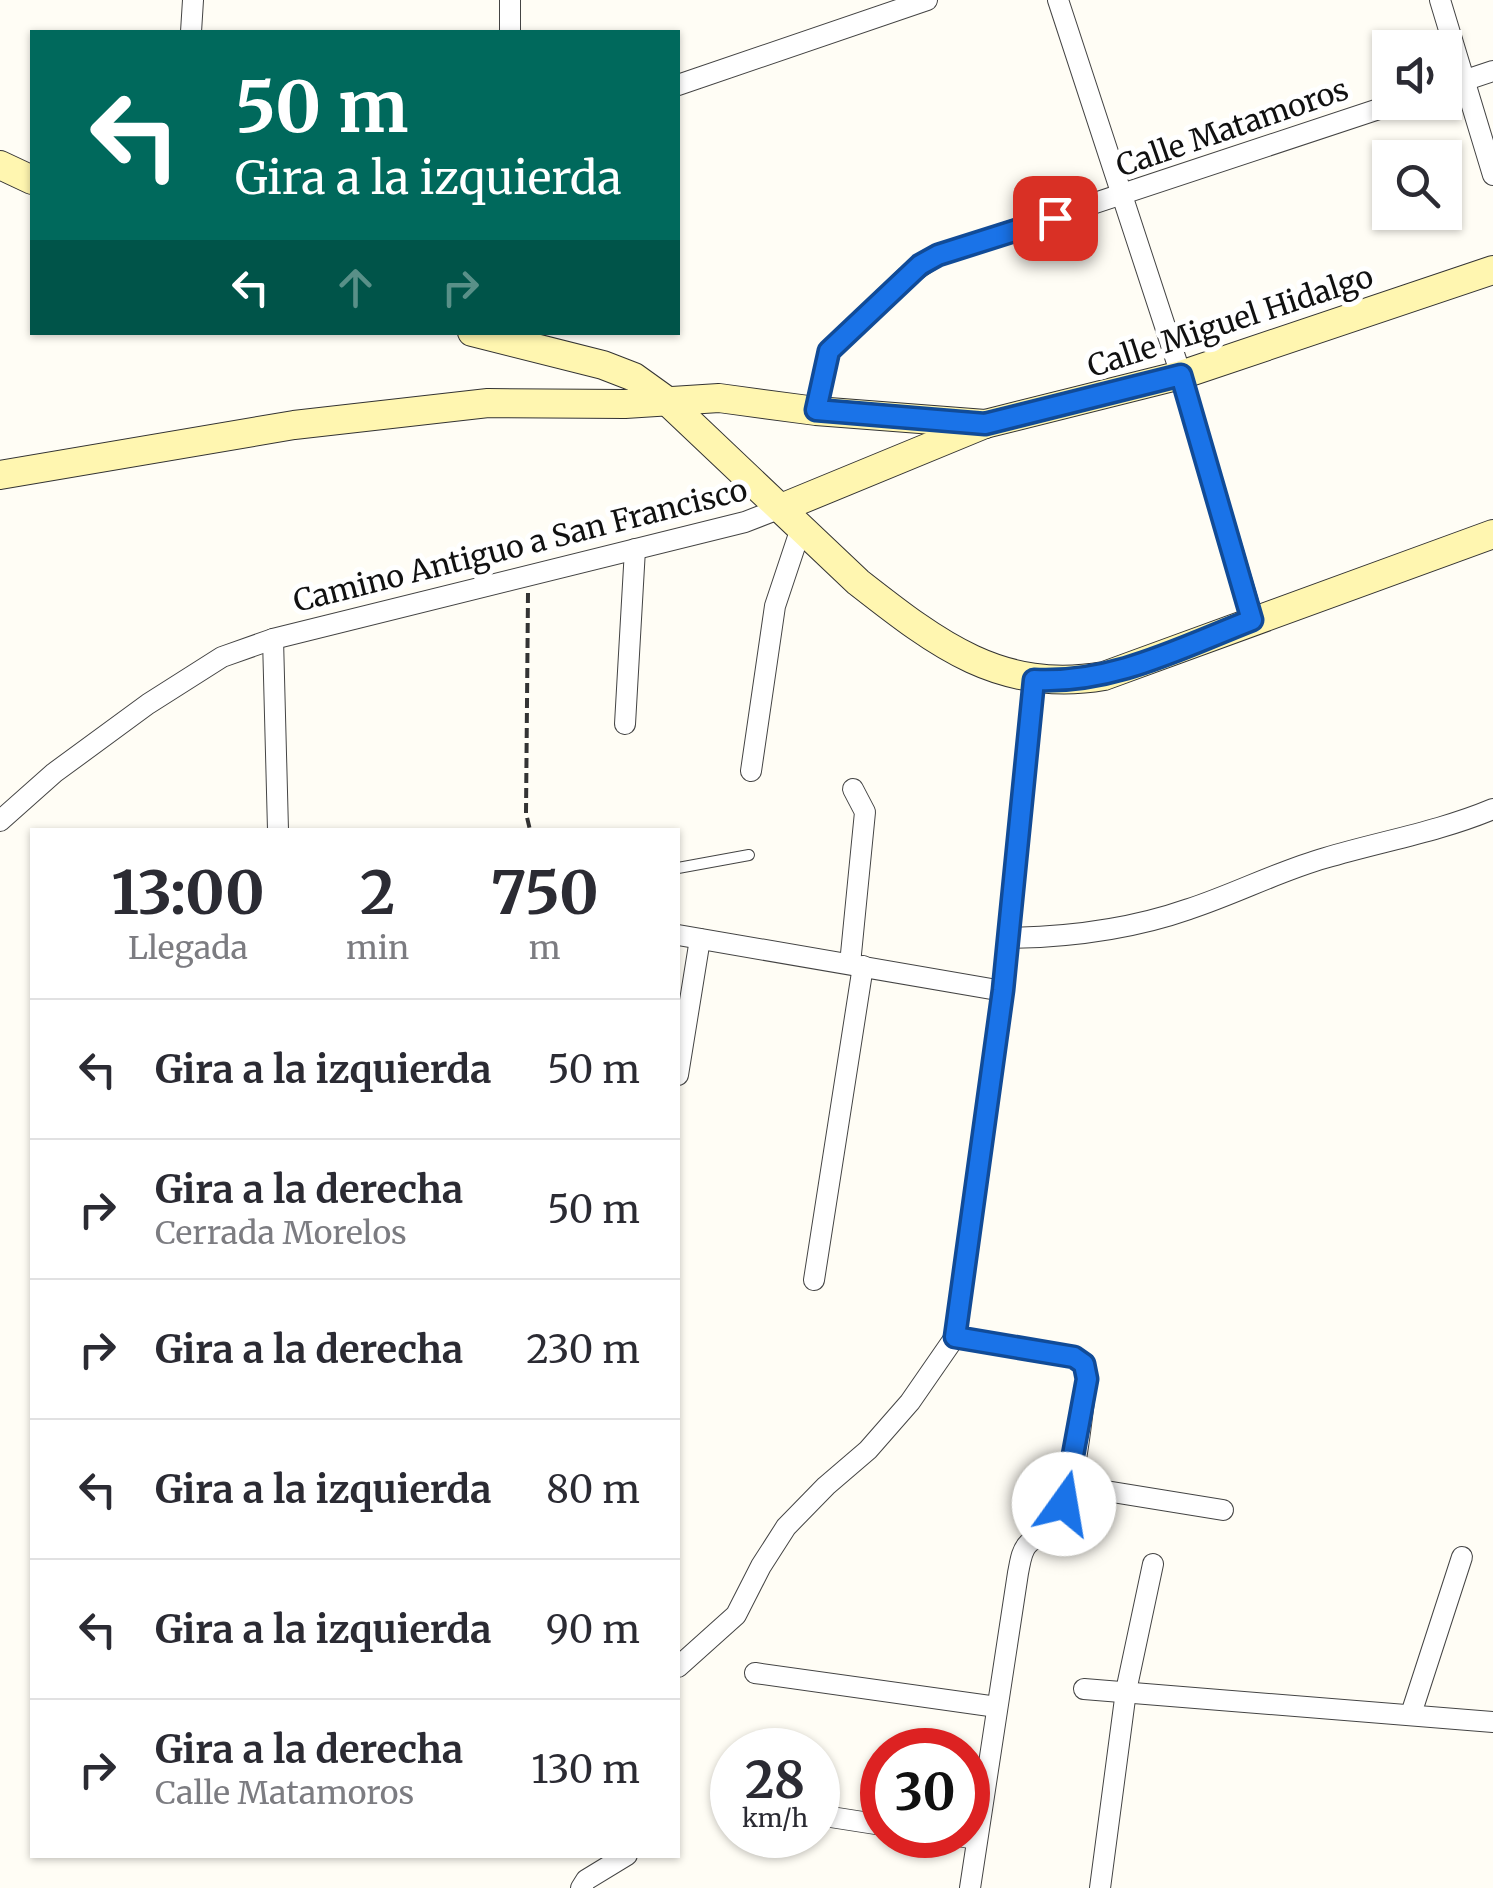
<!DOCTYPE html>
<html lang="es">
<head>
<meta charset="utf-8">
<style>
  body { margin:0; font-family:Merriweather,serif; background:#f7f7f7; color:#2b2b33; height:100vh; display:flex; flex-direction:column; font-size:38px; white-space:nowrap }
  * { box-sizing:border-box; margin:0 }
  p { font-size:32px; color:#7c7c81 }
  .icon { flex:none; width:55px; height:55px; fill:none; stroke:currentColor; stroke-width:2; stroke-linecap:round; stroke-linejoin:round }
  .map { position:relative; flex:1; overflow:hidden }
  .side { position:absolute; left:30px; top:828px; width:650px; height:1030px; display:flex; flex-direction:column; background:#fff; border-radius:0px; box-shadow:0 2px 8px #0004 }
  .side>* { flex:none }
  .banner { position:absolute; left:30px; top:30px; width:650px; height:305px; border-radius:0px; box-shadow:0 2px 8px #0004; background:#00695c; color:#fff; overflow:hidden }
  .fabs { position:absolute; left:1372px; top:30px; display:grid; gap:20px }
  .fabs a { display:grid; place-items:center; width:90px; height:90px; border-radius:0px; background:#fff; box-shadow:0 2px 8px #0004; font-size:50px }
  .speed { position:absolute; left:710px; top:1728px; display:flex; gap:20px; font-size:50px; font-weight:700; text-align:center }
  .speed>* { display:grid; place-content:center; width:130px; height:130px; border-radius:50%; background:#fff; box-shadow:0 2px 8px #0004; line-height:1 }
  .speed small { font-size:25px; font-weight:400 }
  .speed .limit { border:15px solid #d22; background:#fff; color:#111 }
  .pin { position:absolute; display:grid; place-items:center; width:85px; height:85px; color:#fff; margin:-42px; border-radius:20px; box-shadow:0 5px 15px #0006 }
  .me { position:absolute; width:110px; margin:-55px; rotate:13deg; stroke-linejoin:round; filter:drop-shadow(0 0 8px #0008) }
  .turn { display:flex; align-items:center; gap:35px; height:210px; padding:0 40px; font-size:45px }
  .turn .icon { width:130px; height:130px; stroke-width:2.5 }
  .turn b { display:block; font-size:70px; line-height:85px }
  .lanes { display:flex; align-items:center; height:95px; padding:0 40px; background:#0003; justify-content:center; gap:50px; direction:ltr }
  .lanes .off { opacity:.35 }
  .eta { display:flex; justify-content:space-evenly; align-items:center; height:170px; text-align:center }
  .eta b { font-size:60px; font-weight:700; line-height:70px }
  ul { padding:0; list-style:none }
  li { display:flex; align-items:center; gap:30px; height:140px; padding:0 40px; border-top:2px solid #e1e1e2 }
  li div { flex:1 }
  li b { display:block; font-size:38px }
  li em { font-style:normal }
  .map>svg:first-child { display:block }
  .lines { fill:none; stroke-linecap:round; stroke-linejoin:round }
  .lane-casing { stroke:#444; stroke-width:12 }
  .street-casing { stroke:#444; stroke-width:22 }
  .secondary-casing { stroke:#333; stroke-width:30 }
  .path { stroke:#333; stroke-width:4; stroke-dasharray:10 5; stroke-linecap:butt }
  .lane { stroke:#fff; stroke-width:10 }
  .street { stroke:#fff; stroke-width:20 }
  .secondary { stroke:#fff6b0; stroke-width:28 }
  .route-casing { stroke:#114b97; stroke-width:25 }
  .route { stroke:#1a73e8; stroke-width:18 }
  .labels { text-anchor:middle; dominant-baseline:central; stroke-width:10; stroke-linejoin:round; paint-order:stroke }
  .street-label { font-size:30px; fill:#111; stroke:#fff }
</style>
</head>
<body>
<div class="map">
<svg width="1493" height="1888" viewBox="0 0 1493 1888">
  <rect width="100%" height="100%" fill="#fffdf5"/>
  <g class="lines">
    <g class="lane-casing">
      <polyline id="lane" points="678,868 749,855"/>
    </g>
    <g class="street-casing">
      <g id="street">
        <polyline points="1058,0 1181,375 1253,619"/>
        <polyline points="1440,0 1493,175"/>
        <polyline points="191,32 193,0"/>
        <polyline points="510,32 510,0"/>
        <polyline points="678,85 927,0"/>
        <polyline points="1445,87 1493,71"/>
        <polyline points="816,411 829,351 906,277 938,255 1400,102"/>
        <polyline points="273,639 278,830"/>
        <polyline points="625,724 635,549"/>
        <polyline points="751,771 775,606 801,528"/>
        <polyline points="0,821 54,773 148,704 222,657 273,639 745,522 781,508"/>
        <polyline points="678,935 1003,991"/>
        <path d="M1009,938c60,-1 123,-9 180,-29 46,-15 90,-38 136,-51 57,-17 113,-26 168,-49"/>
        <polyline points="850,964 865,812 853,789"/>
        <polyline points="678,1075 700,939"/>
        <polyline points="814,1280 863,966"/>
        <path d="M955,1337l118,20 11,6 3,16c-7,45 -9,99 -29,142 -7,16 -20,12 -30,23 -7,7 -8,20 -10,29l-48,315"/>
        <polyline points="1069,1485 1223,1510"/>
        <polyline points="678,1667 736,1615 761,1566 786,1527 826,1486 868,1450 910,1402 955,1337 1003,991 1034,680"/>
        <polyline points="755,1673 997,1707"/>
        <polyline points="1084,1689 1493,1722"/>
        <polyline points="1411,1714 1462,1557"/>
        <polyline points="818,1815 882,1825"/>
        <polyline points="951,1835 977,1839"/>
        <polyline points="581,1888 586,1880 627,1855"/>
        <polyline points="1100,1888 1126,1691 1153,1564"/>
      </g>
    </g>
    <g class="secondary-casing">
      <g id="secondary">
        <polyline points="0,165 32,180"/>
        <path d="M472,332l131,33 31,12 32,23 192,182c78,61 142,112 246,94l389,-142"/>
        <polyline points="0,475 294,425 488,403 625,404 719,398 816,411 985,424"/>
        <polyline points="781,508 985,424 1181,375 1493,270"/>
      </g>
    </g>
    <polyline class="path" points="528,593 526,813 530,830"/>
    <use href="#lane" class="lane"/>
    <use href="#street" class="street"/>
    <use href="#secondary" class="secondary"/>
  </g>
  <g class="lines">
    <g class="route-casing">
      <path id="route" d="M1055,218l-117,37 -18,10 -91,86 -13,59 169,14 196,-49 71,245c-72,28 -139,64 -218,60l-31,310 -48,347 119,20 10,7 3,15 -23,125"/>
    </g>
    <use href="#route" class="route"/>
  </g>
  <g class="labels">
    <g class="street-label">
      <text transform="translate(1232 127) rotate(-19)">Calle Matamoros</text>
      <text transform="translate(1230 321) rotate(-18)">Calle Miguel Hidalgo</text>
      <text transform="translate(520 545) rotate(-14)">Camino Antiguo a San Francisco</text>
    </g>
  </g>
</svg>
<div class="fabs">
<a><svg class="icon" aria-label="sound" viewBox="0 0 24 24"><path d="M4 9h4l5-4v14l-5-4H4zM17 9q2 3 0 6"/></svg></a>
<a><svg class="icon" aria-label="search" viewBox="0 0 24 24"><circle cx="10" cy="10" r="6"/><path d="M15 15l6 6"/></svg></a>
</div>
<div class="speed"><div>28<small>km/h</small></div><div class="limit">30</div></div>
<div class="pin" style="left:1055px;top:218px;background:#d93025"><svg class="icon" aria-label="arrive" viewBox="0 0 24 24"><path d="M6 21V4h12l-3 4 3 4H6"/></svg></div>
<svg class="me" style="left:1064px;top:1504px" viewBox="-20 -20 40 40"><circle r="19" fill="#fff"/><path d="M0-13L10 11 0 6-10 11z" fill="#1a73e8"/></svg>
<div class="banner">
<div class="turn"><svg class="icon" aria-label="left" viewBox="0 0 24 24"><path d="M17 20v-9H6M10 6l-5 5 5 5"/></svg><div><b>50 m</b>Gira a la izquierda</div></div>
<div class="lanes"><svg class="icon" aria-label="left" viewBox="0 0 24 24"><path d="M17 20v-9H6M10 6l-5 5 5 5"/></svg><svg class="icon off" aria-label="ahead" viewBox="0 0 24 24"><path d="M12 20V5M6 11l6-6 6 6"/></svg><svg class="icon off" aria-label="right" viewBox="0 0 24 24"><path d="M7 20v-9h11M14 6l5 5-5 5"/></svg></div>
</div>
<section class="side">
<div class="eta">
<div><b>13:00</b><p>Llegada</p></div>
<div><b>2</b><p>min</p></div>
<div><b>750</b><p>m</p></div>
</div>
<ul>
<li><svg class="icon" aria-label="left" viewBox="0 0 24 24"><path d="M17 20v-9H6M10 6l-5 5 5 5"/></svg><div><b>Gira a la izquierda</b></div><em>50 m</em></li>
<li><svg class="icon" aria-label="right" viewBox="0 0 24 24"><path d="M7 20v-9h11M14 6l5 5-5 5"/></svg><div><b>Gira a la derecha</b><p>Cerrada Morelos</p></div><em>50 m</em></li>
<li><svg class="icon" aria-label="right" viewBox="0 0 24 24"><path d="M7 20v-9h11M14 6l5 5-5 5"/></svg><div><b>Gira a la derecha</b></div><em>230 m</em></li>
<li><svg class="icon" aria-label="left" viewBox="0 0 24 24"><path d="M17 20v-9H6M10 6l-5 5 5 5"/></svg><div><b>Gira a la izquierda</b></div><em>80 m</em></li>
<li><svg class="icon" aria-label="left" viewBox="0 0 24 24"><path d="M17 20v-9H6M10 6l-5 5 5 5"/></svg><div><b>Gira a la izquierda</b></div><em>90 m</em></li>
<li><svg class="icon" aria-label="right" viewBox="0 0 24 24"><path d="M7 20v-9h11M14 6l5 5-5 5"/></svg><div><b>Gira a la derecha</b><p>Calle Matamoros</p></div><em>130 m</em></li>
</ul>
</section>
</div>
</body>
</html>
